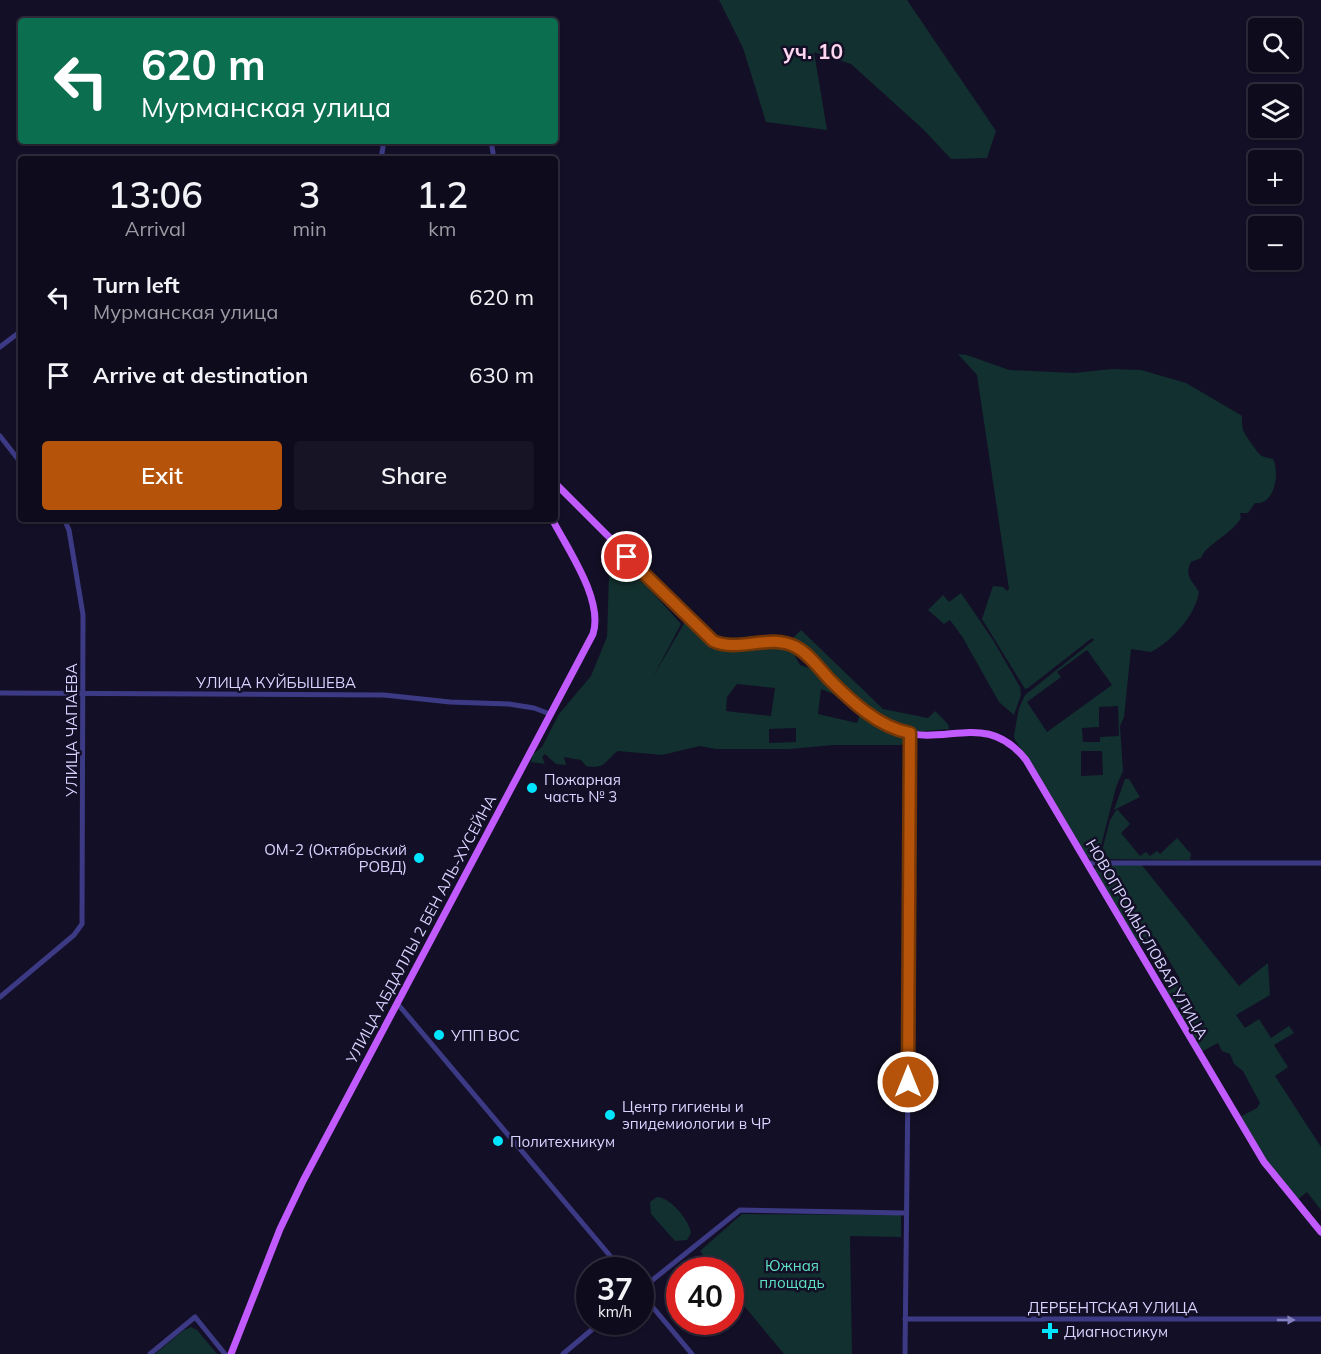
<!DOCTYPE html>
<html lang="en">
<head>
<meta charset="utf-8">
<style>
  body { margin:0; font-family:Mulish,sans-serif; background:#171425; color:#f1f3f6; height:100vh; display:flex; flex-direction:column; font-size:22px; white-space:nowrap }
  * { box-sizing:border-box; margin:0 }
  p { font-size:20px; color:#9b9ba3 }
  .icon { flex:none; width:33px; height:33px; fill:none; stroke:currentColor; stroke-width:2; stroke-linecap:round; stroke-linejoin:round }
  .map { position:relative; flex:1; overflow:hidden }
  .side { position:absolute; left:18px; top:156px; width:540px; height:366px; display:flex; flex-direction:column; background:#0e0b1c; border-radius:6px; box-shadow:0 2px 4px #0004,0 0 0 2px #2e2b3b }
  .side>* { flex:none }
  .guide { position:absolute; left:18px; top:18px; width:540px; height:126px; border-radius:6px; box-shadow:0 2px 4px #0004,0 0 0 2px #2e2b3b; background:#0b6e4f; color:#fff; overflow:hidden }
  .controls { position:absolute; left:1248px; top:18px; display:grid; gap:12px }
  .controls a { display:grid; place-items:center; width:54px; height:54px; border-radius:6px; background:#0e0b1c; box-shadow:0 2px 4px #0004,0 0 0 2px #2e2b3b; font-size:30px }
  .speed { position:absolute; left:576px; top:1257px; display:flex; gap:12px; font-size:30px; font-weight:700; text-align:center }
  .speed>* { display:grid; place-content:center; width:78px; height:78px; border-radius:50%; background:#0e0b1c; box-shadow:0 2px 4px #0004,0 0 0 2px #2e2b3b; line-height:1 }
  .speed small { font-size:15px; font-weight:400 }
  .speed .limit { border:9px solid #d22; background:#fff; color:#111 }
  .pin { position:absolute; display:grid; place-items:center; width:51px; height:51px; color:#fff; margin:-26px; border:3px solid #fff; border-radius:50%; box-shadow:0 2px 6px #0007 }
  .me { position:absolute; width:66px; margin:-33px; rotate:0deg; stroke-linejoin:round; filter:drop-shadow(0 0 4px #0008) }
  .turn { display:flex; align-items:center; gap:21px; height:126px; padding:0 24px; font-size:27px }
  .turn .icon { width:78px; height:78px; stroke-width:2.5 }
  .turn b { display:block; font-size:42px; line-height:51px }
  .eta { display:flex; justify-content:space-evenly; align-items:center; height:102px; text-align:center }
  .eta b { font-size:36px; font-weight:600; line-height:42px }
  .primary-button { display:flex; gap:12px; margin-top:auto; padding:12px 24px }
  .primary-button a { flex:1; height:69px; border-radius:6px; background:#b45309; color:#fff; font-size:24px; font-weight:600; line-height:69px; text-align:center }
  .primary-button a+a { background:#171425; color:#f1f3f6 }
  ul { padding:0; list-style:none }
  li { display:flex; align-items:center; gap:18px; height:78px; padding:0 24px }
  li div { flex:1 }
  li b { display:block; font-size:22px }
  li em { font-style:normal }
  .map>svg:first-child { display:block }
  .green { fill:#12302f; fill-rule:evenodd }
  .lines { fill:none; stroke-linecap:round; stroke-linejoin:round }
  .minor { stroke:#3d3a85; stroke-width:5 }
  .major { stroke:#c25bff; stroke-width:7 }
  .oneway { fill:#837fbc }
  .route-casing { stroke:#753606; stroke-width:15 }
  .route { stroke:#b45309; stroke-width:10 }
  .poi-dot { fill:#00e5ff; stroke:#130f26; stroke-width:2 }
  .labels { text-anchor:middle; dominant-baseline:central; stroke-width:5; stroke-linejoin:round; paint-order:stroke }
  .street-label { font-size:15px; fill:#d9d4ff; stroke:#130f26 }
  .poi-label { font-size:15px; fill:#d9d4ff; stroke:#130f26; text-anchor:start }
  .park-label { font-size:15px; fill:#5fe0c0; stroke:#130f26 }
  .district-label { font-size:21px; font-weight:bold; fill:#ffd6f0; stroke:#130f26 }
</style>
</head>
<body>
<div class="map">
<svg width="1321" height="1354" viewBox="0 0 1321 1354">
  <rect width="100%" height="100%" fill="#130f26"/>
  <g class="green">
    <polygon points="719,0 907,0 996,131 987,158 951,159 924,130 851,64 814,52 827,130 766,122 743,48"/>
    <path d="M958,354l9,1 42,15 65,3 38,-4 29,1 45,13 53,31 3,2c0,16 1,14 9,27 9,12 7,13 22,16 7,14 2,46 -18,44l-7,10h-8l1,5c-10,17 -35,26 -40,40l-10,4c-7,13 1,19 8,30 -4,24 -27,49 -48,60l-20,-3 -7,68 -4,9 3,45 -7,16 -18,71 -4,2 -7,-3 -54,-91 -18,-26 -1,-5 5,-27 6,-13 69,-55 -2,-2 -64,50 -3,1 -43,-70 11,-33 10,1 4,4 2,-2 -32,-214zM1087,650l25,35 -65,47 -20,-30 34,-25 -4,-5zM1118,706l1,30 -19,1v5h-17l-1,-14 17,-1v-20zM1081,751h21l1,24 -22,1z"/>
    <path d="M616,560l29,24 36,40 -28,53 33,-57c9,8 18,20 29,26 18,9 51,-7 75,1l10,18 20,7 15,16 71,48v7l-6,2h-67l-43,4h-74l-16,-3 -38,9 -44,-4c-13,9 -12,19 -32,15l-5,-6 -17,-3 2,8 -10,-1 -11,-10 -3,3 3,7 -14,-2 2,-8 9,-7 17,-33 32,-38 16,-39 2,-61zM737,684l38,4 -4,28 -45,-5 1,-14zM821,689l12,5 27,20 -3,9 -39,-9zM796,728v14l-27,1v-14z"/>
    <polygon points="961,593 993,640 1020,687 1021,695 1014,715 999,702 963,638 950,620 944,624 928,610 943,595 949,602"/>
    <polygon points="801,630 883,709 928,718 935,711 948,724 949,729 914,732 894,727 870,713 851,697 794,642 794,637"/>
    <polygon points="1125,779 1129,779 1140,797 1114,810"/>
    <polygon points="1117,809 1130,824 1121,833 1140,856 1146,852 1150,856 1157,851 1160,854 1177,838 1191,854 1190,860 1102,859 1101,855 1110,820"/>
    <polygon points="1141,864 1239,986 1268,963 1270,995 1236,1015 1245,1028 1259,1019 1271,1038 1289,1026 1294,1033 1274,1045 1288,1067 1275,1076 1321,1147 1321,1210 1307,1192 1297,1200 1266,1159 1240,1117 1257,1108 1260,1103 1243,1071 1234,1064 1230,1054 1222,1051 1218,1043 1201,1052 1164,989 1180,979 1156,938 1152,938 1138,945 1094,870 1097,865"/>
    <path d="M657,1197c13,0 32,23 34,36l-4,7 -12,1 -24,-27 -1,-12z"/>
    <polygon points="742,1214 901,1215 901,1237 850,1236 852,1354 784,1354 731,1290 730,1270 715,1270 700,1251"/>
    <polygon points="191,1327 197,1330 217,1354 155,1354 184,1330"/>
  </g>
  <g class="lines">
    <g class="minor">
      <polyline points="491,141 494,159"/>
      <polyline points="381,159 384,141"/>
      <polyline points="0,347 21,331"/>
      <polyline points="0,436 21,463"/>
      <polyline points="0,693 384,695 450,702 509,704 534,708 550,714"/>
      <polyline points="1087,863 1321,863"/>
      <polyline points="0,997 74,935 82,924 83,615 69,530 64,519"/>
      <polyline points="397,1003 622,1270"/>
      <polyline points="640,1290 740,1210 906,1213"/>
      <polyline points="640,1292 692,1354"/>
      <polyline points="905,1319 1321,1319"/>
      <polyline points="150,1354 195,1317 225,1354"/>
      <polyline points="563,1354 601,1322"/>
      <polyline points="905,1354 910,902 910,733"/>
    </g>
    <g class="major">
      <path d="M555,483l158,158c26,12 55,-7 82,5 13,7 23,21 33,32 20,20 46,46 74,54 47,13 85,-21 124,28l238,402 57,70"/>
      <path d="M231,1354l49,-125 23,-48 290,-547c11,-34 -26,-86 -41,-115"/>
    </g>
  </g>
  <defs><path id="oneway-solid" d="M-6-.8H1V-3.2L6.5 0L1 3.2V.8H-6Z" transform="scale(1.5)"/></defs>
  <use class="oneway" href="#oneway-solid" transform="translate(1286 1320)"/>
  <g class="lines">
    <g class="route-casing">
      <path id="route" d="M627,557l86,84c26,12 56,-8 83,6 13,7 23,21 33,32 22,22 49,48 81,54l-2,349"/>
    </g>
    <use href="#route" class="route"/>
  </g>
  <g class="poi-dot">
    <circle cx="532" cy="788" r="6"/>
    <circle cx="419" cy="858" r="6"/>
    <circle cx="439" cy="1035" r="6"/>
    <circle cx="610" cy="1115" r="6"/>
    <circle cx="498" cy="1141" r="6"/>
    <path d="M1047 1322h6v6h6v6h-6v6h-6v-6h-6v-6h6z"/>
  </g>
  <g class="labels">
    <g class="street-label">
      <text x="276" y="682">УЛИЦА КУЙБЫШЕВА</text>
      <text transform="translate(71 730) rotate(-90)">УЛИЦА ЧАПАЕВА</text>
      <text transform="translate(421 929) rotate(-62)">УЛИЦА АБДАЛЛЫ 2 БЕН АЛЬ-ХУСЕЙНА</text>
      <text transform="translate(1147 939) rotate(60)">НОВОПРОМЫСЛОВАЯ УЛИЦА</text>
      <text x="1113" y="1307">ДЕРБЕНТСКАЯ УЛИЦА</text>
    </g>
    <g class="poi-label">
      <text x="544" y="779">Пожарная<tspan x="544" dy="17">часть № 3</tspan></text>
      <text x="407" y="849" text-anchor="end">ОМ-2 (Октябрьский<tspan x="407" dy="17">РОВД)</tspan></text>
      <text x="451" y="1035">УПП ВОС</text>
      <text x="622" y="1106">Центр гигиены и<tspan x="622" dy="17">эпидемиологии в ЧР</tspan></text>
      <text x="510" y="1141">Политехникум</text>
      <text x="1064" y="1331">Диагностикум</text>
    </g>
    <g class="park-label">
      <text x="792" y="1265">Южная<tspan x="792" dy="17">площадь</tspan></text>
    </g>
    <g class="district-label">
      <text x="813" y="51">уч. 10</text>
    </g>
  </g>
</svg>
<div class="controls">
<a><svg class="icon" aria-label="search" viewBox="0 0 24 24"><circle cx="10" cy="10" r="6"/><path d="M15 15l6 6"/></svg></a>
<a><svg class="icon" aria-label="layers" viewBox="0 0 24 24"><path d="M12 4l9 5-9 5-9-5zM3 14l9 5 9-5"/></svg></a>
<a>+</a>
<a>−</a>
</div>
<div class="speed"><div>37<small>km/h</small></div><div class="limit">40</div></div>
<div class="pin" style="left:627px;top:557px;background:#d93025"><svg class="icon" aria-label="arrive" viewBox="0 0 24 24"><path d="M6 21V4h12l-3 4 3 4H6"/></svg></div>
<svg class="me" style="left:908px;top:1082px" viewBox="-20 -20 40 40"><circle r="17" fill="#b45309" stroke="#fff" stroke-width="3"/><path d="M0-11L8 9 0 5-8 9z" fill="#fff"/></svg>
<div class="guide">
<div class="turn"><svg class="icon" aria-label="left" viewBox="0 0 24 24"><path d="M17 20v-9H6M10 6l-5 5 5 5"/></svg><div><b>620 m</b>Мурманская улица</div></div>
</div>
<section class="side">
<div class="eta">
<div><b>13:06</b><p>Arrival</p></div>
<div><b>3</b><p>min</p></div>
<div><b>1.2</b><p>km</p></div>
</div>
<ul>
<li><svg class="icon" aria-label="left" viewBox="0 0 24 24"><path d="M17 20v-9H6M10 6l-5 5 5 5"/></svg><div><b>Turn left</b><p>Мурманская улица</p></div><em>620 m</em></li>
<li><svg class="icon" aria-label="arrive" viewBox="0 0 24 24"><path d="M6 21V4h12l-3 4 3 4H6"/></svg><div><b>Arrive at destination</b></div><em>630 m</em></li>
</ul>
<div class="primary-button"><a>Exit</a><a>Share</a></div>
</section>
</div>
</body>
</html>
